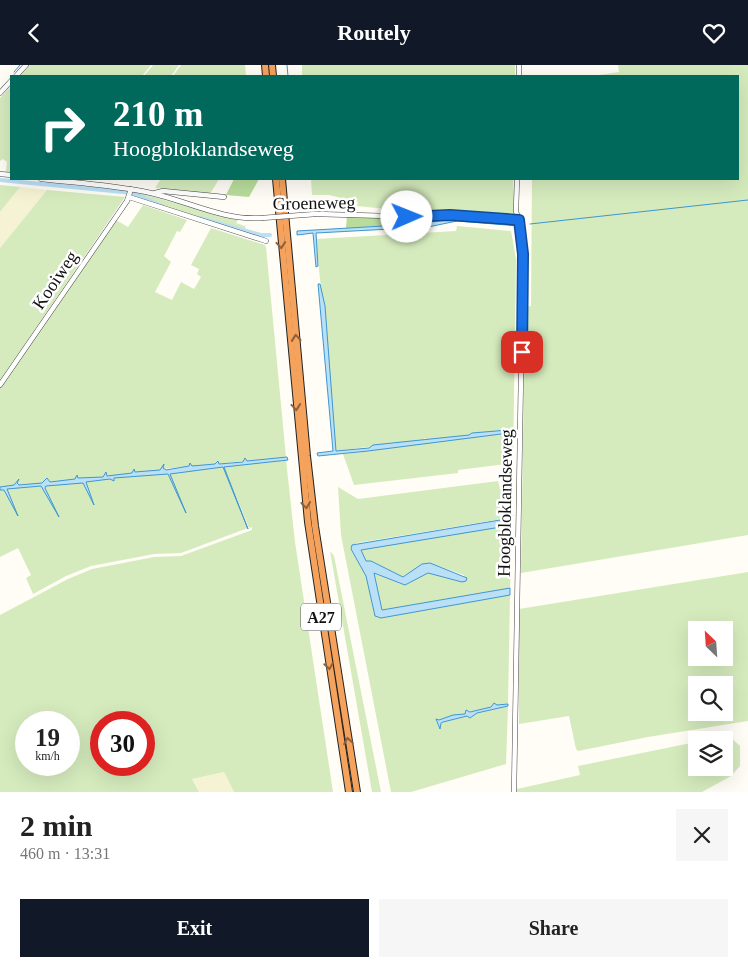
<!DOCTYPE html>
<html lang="en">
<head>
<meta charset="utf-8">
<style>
  body { margin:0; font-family:"Times New Roman",serif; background:#f6f6f6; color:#222; height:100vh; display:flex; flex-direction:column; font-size:19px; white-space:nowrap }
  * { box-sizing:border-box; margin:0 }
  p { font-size:16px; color:#767676 }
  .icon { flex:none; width:28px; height:28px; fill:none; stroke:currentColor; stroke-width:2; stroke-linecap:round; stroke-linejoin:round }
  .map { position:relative; height:727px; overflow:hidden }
  .side { display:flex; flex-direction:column; background:#fff; flex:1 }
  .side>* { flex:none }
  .hud { position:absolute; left:10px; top:10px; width:729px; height:105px; border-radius:0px; box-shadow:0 5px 20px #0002; background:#00695c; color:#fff; overflow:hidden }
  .needle { width:32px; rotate:335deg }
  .controls { position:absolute; left:688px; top:556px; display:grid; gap:10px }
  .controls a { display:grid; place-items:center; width:45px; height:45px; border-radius:0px; background:#fff; box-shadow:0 5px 20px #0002; font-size:25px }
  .speed { position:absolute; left:15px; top:646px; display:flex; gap:10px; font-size:25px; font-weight:700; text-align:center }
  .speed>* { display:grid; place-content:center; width:65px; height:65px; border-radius:50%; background:#fff; box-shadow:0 5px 20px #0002; line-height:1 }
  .speed small { font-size:12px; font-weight:400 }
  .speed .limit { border:8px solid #d22; background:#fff; color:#111 }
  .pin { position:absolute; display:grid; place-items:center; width:42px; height:42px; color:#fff; margin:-21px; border-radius:10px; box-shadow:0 2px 8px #0006 }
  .me { position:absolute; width:55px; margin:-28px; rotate:89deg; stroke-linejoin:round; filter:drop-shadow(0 0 4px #0008) }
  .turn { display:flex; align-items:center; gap:18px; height:105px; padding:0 20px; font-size:22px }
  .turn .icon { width:65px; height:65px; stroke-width:2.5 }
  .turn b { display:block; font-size:35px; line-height:42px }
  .round { display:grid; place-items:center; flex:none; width:52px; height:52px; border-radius:0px; background:#f6f6f6 }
  .overview { display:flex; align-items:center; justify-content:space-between; height:85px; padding:0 20px }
  h1 { font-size:30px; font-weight:700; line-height:38px }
  .action { display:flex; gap:10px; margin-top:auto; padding:10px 20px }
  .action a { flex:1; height:58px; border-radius:0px; background:#111827; color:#fff; font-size:20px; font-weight:700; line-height:58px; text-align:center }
  .action a+a { background:#f6f6f6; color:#222 }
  header { display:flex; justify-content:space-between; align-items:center; height:65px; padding:0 20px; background:#111827; color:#fff; font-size:22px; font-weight:700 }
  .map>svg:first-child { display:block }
  .farmland { fill:#f6f3d4 }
  .green { fill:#d5ebbd; fill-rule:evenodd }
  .forest { fill:#b9dc9c }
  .water { fill:#b9e0f7; stroke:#3f96cf }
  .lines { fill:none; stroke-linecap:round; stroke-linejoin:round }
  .stream { stroke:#3f96cf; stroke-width:1 }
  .canal { stroke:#b9e0f7; stroke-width:4 }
  .minor-casing { stroke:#444; stroke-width:5.5 }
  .highway-casing { stroke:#222; stroke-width:8 }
  .minor { stroke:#fff; stroke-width:4.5 }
  .highway { stroke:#f5a25d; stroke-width:6 }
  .minor-bridge-casing { stroke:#444; stroke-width:5.5; stroke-linecap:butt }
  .minor-bridge { stroke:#fff; stroke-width:4.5 }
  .oneway { stroke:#8e613b }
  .route-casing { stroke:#114b97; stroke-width:12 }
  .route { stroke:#1a73e8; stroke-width:9 }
  .labels { text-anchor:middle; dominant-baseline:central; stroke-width:5; stroke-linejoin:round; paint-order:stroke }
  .shield { fill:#fff; stroke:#585858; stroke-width:1 }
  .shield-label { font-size:16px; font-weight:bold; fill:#111 }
  .street-label { font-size:18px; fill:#111; stroke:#fff }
</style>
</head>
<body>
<header><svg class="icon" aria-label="back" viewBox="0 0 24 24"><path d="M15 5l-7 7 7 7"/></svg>Routely<svg class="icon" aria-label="heart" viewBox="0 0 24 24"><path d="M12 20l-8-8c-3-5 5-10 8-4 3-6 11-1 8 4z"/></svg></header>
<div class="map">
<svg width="748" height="727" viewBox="0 0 748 727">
  <rect width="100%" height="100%" fill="#fffdf5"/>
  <g class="farmland">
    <polygon points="20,122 47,125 0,183 0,147"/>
    <polygon points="224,707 234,727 199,727 192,714"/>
  </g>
  <g class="green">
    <polygon points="30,0 151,0 142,11 20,11"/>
    <polygon points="153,0 179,0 171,11 144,11"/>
    <polygon points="181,0 245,0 246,11 173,11"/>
    <rect x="302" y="0" width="213" height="11"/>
    <polygon points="618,0 748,0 748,470 521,508 525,242 531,241 532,114 738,114 738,11 592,11 619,7"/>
    <polygon points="11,21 11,107 6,107 7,97 3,94 0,96 0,33"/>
    <polygon points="161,114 219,114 210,129 155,123"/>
    <polygon points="311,114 513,114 515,146 510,152 504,152 457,147 427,148 357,141 358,137 329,130 312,130"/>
    <polygon points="0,120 20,122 0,147"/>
    <polygon points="47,125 125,132 0,316 0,183"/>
    <polygon points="132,126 238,155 236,158 245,161 246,164 265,169 265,175 132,132"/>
    <polygon points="143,140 187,155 180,167 177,166 164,191 171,197 155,227 172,235 181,217 194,224 201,212 197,209 199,204 191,200 211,163 265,180 266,182 286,392 163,404 161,406 167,406 183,440 169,409 223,402 248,463 181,488 154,489 91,501 66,511 33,529 26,513 31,510 18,483 0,492 0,321 114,154 128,162"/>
    <polygon points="457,161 511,166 516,194 513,398 458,405 458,408 354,420 343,389 508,368 509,367 472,368 469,370 427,375 425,373 423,375 336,386 333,356 334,350 332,348 327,297 329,290 327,287 325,241 322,234 316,174 456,166"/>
    <path d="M286,395l9,82 38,250h-99l-10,-20 -32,7 7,13h-199v-177l68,-36 24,-10 62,-12 27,-1 71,-26v-3l-3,1 -25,-61zM26,658h43v42h-43zM101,658h43v42h-43z"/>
    <path d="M498,416l2,8 7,1 6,-4 -1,29 -4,3 -151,25 -7,5 16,28 8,37 4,5 132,-23 -2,109 -11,1 -3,-1c-5,5 -20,9 -27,6l-2,4 -12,1 -11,5h-6l3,7 4,-5 24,-6 3,2 7,-5 31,-7 -2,58 -95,28h-20l-50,-257 -3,-48 20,12z"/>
    <polygon points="513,450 510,523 382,545 374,508 401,519 409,518 428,508 464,517 464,510 430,498 418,502 403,512 366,496 361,485 509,459"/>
    <polygon points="330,486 334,491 381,727 372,727"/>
    <path d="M748,507v149l-100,16 -70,14 -2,-2 -7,-33 -50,8v-115zM696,565h28v27h-28zM696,620h28v28h-28z"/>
    <polygon points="729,671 740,681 740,701 731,711 702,727 517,727 517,724 580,710 578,701 696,677 696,702 724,702 724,675 707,675"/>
  </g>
  <g class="forest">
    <polygon points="234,114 259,114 249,132 226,130"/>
    <polygon points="347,151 451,154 418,159 346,163"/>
  </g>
  <g class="water">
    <polygon points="457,153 515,159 519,161 457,156 428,162 316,168 318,201 316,202 313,168 297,170 297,166 418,159"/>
    <polygon points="318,219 320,219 325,241 336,386 369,383 373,380 469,370 472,368 508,365 509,368 368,386 318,391 317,388 333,386"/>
    <polygon points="287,392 288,395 224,402 248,464 223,402 170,409 186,448 168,409 114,413 114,416 110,414 86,417 94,440 83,418 46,421 45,423 59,452 41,421 7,424 18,451 4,425 0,425 0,422 14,420 19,414 17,418 19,420 42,418 47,413 50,417 75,414 77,410 78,413 103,412 106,407 107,411 132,408 134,404 135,407 160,405 164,399 163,403 166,405 189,401 190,398 192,401 215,399 218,396 219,399 243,397 245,393 247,396"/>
    <polygon points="510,449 513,450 507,461 361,485 366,496 371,496 403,512 422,499 430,498 467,513 466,516 462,517 428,508 405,520 374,508 382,545 510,523 510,530 381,553 375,551 366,511 351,484 352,480 506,454"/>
    <polygon points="494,638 497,640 508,639 508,641 477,648 470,653 467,651 443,657 441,658 440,664 436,654 439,655 453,650 465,649 466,645 470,647 491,642"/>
  </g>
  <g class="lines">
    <g class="stream">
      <polyline points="287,0 288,11"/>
      <polyline points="14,7 20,0"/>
      <polyline points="530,159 748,135"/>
    </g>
    <g class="canal">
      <polyline points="0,115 133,128 162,141"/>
      <polyline points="200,153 260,170 270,170"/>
    </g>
    <g class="minor-casing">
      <g id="minor">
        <polyline points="16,11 26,0"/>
        <polyline points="519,11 519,0"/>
        <polyline points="0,28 11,16"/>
        <polyline points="0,109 11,110"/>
        <path d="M41,114c37,4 74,6 110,14 36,8 73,28 111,25"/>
        <polyline points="155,128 163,126 224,132"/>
        <polyline points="129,132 266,176"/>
        <polyline points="316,149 424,152 450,150 519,155"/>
        <polyline points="0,320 127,136 131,124"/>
        <polyline points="514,727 523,189 523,173 516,146 517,114"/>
      </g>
    </g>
    <g class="highway-casing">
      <g id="highway">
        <polyline points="265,0 266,11"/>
        <polyline points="272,0 273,11"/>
        <polyline points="276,114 308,457 349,727"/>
        <polyline points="282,114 307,391 315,461 357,727"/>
      </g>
    </g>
    <use href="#minor" class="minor"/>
    <use href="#highway" class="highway"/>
    <g class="minor-bridge-casing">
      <polyline id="minor-bridge" points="262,153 316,149"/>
    </g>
    <use href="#minor-bridge" class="minor-bridge"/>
  </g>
  <defs><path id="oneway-chevron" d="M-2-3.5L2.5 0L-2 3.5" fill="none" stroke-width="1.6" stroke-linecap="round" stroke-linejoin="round" transform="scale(1.25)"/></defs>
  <g class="oneway">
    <use href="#oneway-chevron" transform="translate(281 180) rotate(85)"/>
    <use href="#oneway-chevron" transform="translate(296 273) rotate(-95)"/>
    <use href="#oneway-chevron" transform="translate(296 342) rotate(85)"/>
    <use href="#oneway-chevron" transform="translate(306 440) rotate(84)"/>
    <use href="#oneway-chevron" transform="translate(329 601) rotate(81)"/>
    <use href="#oneway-chevron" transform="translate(348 676) rotate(-99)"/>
  </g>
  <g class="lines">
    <g class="route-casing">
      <polyline id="route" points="407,152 450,150 519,155 523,189 522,287"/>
    </g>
    <use href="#route" class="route"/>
  </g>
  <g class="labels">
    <rect class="shield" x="301" y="538.5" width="40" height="27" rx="4"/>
    <g class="shield-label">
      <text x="321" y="552">A27</text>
    </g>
    <g class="street-label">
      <text transform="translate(314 138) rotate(-1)">Groeneweg</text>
      <text transform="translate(55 215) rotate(-56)">Kooiweg</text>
      <text transform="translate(505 438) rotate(-89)">Hoogbloklandseweg</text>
    </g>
  </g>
</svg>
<div class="controls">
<a><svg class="needle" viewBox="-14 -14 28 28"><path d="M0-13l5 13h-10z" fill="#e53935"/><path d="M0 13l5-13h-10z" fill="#767676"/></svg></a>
<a><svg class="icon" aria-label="search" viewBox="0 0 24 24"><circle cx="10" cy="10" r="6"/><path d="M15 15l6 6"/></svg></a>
<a><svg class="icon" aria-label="layers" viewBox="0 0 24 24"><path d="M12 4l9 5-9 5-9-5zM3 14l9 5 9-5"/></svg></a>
</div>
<div class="speed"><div>19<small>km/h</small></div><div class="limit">30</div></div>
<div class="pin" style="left:522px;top:287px;background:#d93025"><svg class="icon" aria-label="arrive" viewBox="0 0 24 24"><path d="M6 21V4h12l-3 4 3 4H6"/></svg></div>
<svg class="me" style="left:407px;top:152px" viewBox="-20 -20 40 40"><circle r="19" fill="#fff"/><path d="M0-13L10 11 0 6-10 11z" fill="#1a73e8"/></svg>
<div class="hud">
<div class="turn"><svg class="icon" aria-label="right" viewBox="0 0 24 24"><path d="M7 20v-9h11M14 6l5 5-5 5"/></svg><div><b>210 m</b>Hoogbloklandseweg</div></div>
</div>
</div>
<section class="side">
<div class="overview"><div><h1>2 min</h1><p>460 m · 13:31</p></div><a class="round"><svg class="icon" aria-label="close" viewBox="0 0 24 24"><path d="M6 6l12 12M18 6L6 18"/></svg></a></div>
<div class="action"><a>Exit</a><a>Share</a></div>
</section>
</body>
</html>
